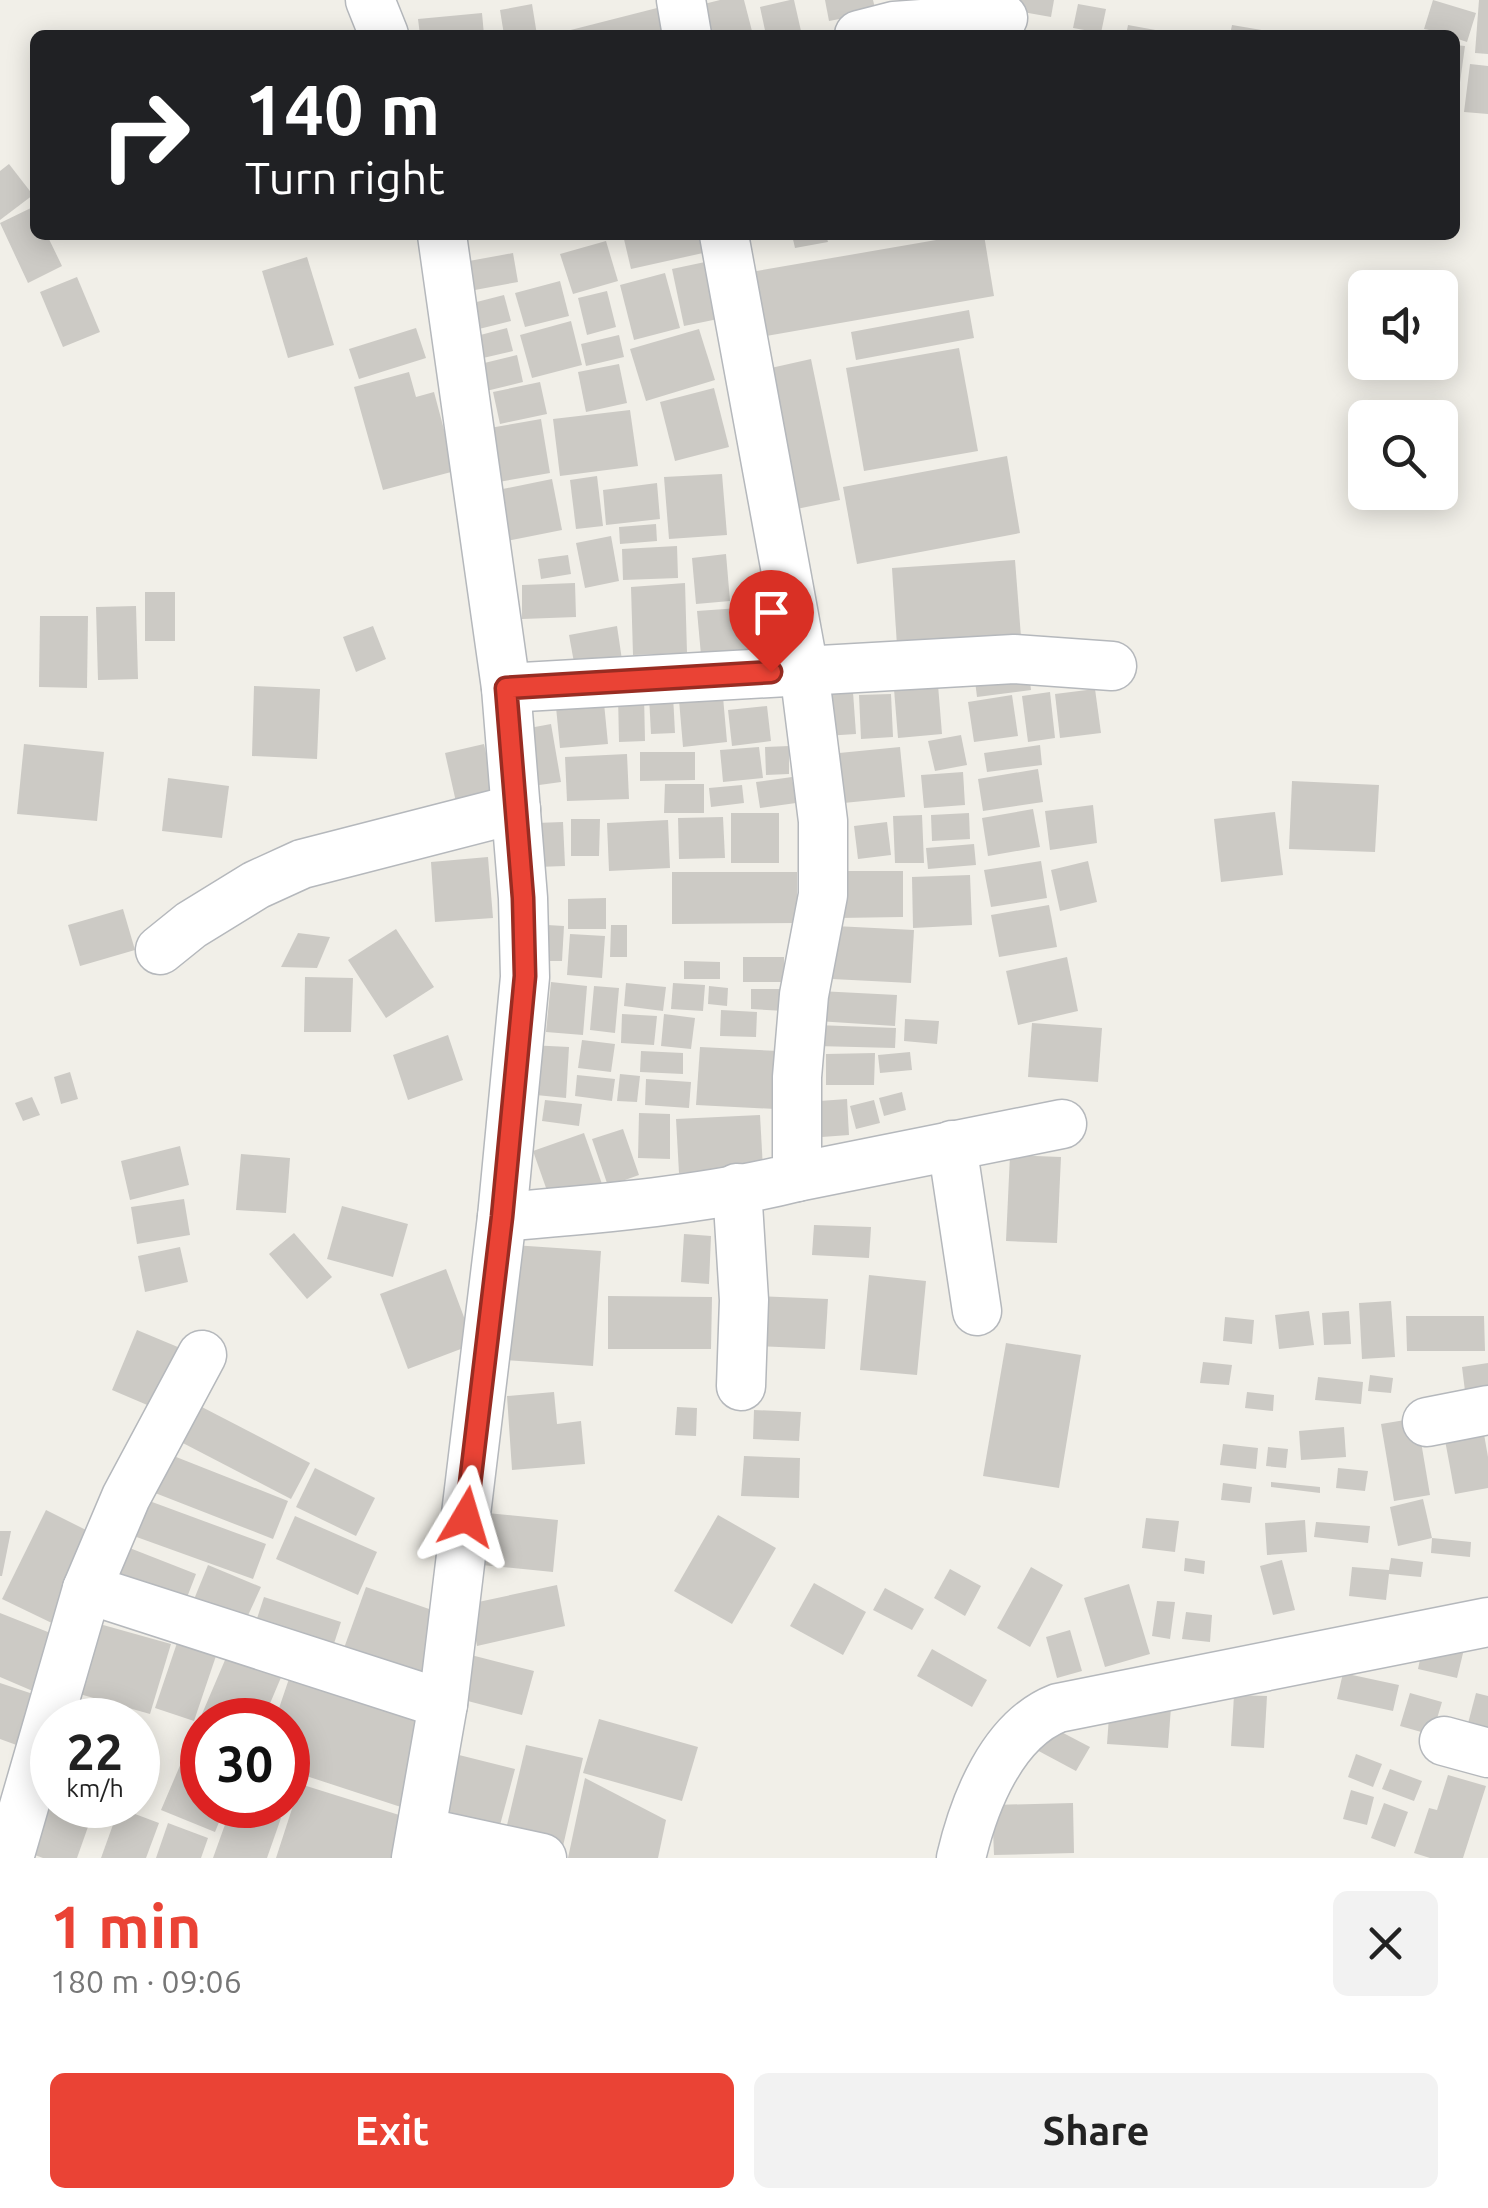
<!DOCTYPE html>
<html lang="en">
<head>
<meta charset="utf-8">
<style>
  body { margin:0; font-family:Ubuntu,sans-serif; background:#f2f2f2; color:#222; height:100vh; display:flex; flex-direction:column; font-size:38px; white-space:nowrap }
  * { box-sizing:border-box; margin:0 }
  p { font-size:32px; color:#767676 }
  .icon { flex:none; width:55px; height:55px; fill:none; stroke:currentColor; stroke-width:2; stroke-linecap:round; stroke-linejoin:round }
  .map { position:relative; height:1858px; overflow:hidden }
  .drawer { display:flex; flex-direction:column; background:#fff; flex:1 }
  .drawer>* { flex:none }
  .hud { position:absolute; left:30px; top:30px; width:1430px; height:210px; border-radius:15px; box-shadow:0 5px 25px #0003; background:#202124; color:#fff; overflow:hidden }
  .buttons { position:absolute; left:1348px; top:270px; display:grid; gap:20px }
  .buttons a { display:grid; place-items:center; width:110px; height:110px; border-radius:15px; background:#fff; box-shadow:0 5px 25px #0003; font-size:50px }
  .speed { position:absolute; left:30px; top:1698px; display:flex; gap:20px; font-size:50px; font-weight:700; text-align:center }
  .speed>* { display:grid; place-content:center; width:130px; height:130px; border-radius:50%; background:#fff; box-shadow:0 5px 25px #0003; line-height:1 }
  .speed small { font-size:25px; font-weight:400 }
  .speed .limit { border:15px solid #d22; background:#fff; color:#111 }
  .pin { position:absolute; display:grid; place-items:center; width:85px; height:85px; color:#fff; margin:-102px -42px; border-radius:50% 50% 50% 0; rotate:-45deg; box-shadow:0 0 10px #0007 }
  .pin .icon { rotate:45deg }
  .me { position:absolute; width:110px; margin:-55px; rotate:7deg; stroke-linejoin:round; filter:drop-shadow(0 0 8px #0008) }
  .turn { display:flex; align-items:center; gap:35px; height:210px; padding:0 50px; font-size:45px }
  .turn .icon { width:130px; height:130px; stroke-width:2.5 }
  .turn b { display:block; font-size:70px; line-height:85px }
  .round { display:grid; place-items:center; flex:none; width:105px; height:105px; border-radius:15px; background:#f2f2f2 }
  .overview { display:flex; align-items:center; justify-content:space-between; height:170px; padding:0 50px }
  h1 { font-size:60px; font-weight:600; line-height:75px; color:#ea4335 }
  .button { display:flex; gap:20px; margin-top:auto; padding:20px 50px }
  .button a { flex:1; height:115px; border-radius:15px; background:#ea4335; color:#fff; font-size:40px; font-weight:600; line-height:115px; text-align:center }
  .button a+a { background:#f2f2f2; color:#222 }
  .map>svg:first-child { display:block }
  .building { fill:#cccac5 }
  .lines { fill:none; stroke-linecap:round; stroke-linejoin:round }
  .street-casing { stroke:#b5b8bc; stroke-width:51 }
  .street { stroke:#fff; stroke-width:48 }
  .route-casing { stroke:#982c22; stroke-width:25 }
  .route { stroke:#ea4335; stroke-width:18 }
</style>
</head>
<body>
<div class="map">
<svg width="1488" height="1858" viewBox="0 0 1488 1858">
  <rect width="100%" height="100%" fill="#f1efe8"/>
  <g class="building">
    <polygon points="720,0 744,0 753,35 699,35 692,7"/>
    <polygon points="790,0 794,0 801,31 766,35 760,7"/>
    <polygon points="825,0 873,0 876,12 829,21"/>
    <polygon points="1019,0 1054,0 1051,17 1017,11"/>
    <polygon points="1433,0 1476,13 1467,42 1455,38 1455,35 1424,29"/>
    <polygon points="1479,0 1488,0 1488,54 1475,53"/>
    <polygon points="532,4 537,35 504,35 500,10"/>
    <polygon points="1078,4 1106,9 1101,33 1073,28"/>
    <polygon points="657,8 664,35 555,35 555,34"/>
    <polygon points="482,13 484,35 420,35 418,19"/>
    <polygon points="1128,25 1172,33 1172,35 1126,35"/>
    <polygon points="1232,25 1279,33 1279,35 1230,35"/>
    <polygon points="1455,45 1465,46 1457,104 1455,103"/>
    <polygon points="1470,64 1488,66 1488,114 1464,112"/>
    <polygon points="9,164 33,195 0,220 0,171"/>
    <polygon points="33,207 35,235 47,235 62,266 28,283 0,223"/>
    <polygon points="623,235 699,235 703,253 631,269"/>
    <polygon points="792,235 826,235 828,242 795,248"/>
    <polygon points="965,235 984,235 994,296 761,337 751,272"/>
    <polygon points="606,241 618,281 573,294 560,254"/>
    <polygon points="513,253 518,282 464,292 458,263"/>
    <polygon points="307,257 334,345 288,358 262,271"/>
    <polygon points="705,262 718,319 684,326 672,269"/>
    <polygon points="665,273 680,328 634,340 620,285"/>
    <polygon points="77,277 100,332 63,347 40,292"/>
    <polygon points="560,281 569,316 525,327 515,293"/>
    <polygon points="607,291 616,327 587,335 578,298"/>
    <polygon points="504,295 511,321 467,332 461,306"/>
    <polygon points="969,310 974,338 856,360 851,332"/>
    <polygon points="571,321 582,365 532,378 520,335"/>
    <polygon points="416,328 426,358 359,379 349,349"/>
    <polygon points="507,328 513,351 470,361 465,339"/>
    <polygon points="699,329 715,380 646,401 630,349"/>
    <polygon points="619,335 624,357 586,366 581,344"/>
    <polygon points="959,348 978,451 864,471 846,368"/>
    <polygon points="517,355 523,382 478,393 472,366"/>
    <polygon points="811,359 840,500 787,511 758,371"/>
    <polygon points="619,364 627,403 586,412 578,372"/>
    <polygon points="409,372 416,397 434,392 455,471 383,490 354,387"/>
    <polygon points="540,382 547,414 500,424 493,392"/>
    <polygon points="714,388 729,447 675,461 660,402"/>
    <polygon points="630,410 638,466 560,476 553,419"/>
    <polygon points="541,419 550,473 487,484 478,430"/>
    <polygon points="1007,456 1020,533 857,564 843,487"/>
    <polygon points="722,474 727,535 669,539 664,477"/>
    <polygon points="597,476 603,526 576,529 570,480"/>
    <polygon points="552,479 562,530 497,543 488,492"/>
    <polygon points="657,483 660,519 606,525 603,490"/>
    <polygon points="656,524 657,541 620,544 619,527"/>
    <polygon points="611,536 619,581 585,588 576,543"/>
    <polygon points="677,546 678,578 623,580 622,549"/>
    <polygon points="726,554 730,601 696,604 692,558"/>
    <polygon points="568,555 571,574 541,579 538,559"/>
    <polygon points="1015,560 1021,637 897,646 892,568"/>
    <polygon points="575,583 576,617 522,619 522,585"/>
    <polygon points="685,583 687,653 633,655 631,587"/>
    <rect x="145" y="592" width="30" height="49"/>
    <polygon points="136,606 138,679 98,680 96,607"/>
    <polygon points="753,607 756,651 701,655 697,611"/>
    <polygon points="40,616 88,616 87,688 39,687"/>
    <polygon points="373,626 386,659 356,672 343,637"/>
    <polygon points="617,626 622,660 575,668 569,635"/>
    <polygon points="1029,674 1031,690 977,697 975,681"/>
    <polygon points="938,685 942,734 898,738 894,689"/>
    <polygon points="254,686 320,689 317,759 252,756"/>
    <polygon points="1095,689 1101,733 1060,738 1055,694"/>
    <polygon points="853,692 856,734 825,736 822,694"/>
    <polygon points="1050,692 1055,738 1028,742 1022,696"/>
    <polygon points="891,694 893,737 861,739 859,695"/>
    <polygon points="644,695 645,741 619,742 618,696"/>
    <polygon points="673,695 675,733 651,734 649,696"/>
    <polygon points="1012,695 1018,736 974,742 968,702"/>
    <polygon points="723,697 727,742 683,747 679,700"/>
    <polygon points="604,703 608,744 560,748 556,707"/>
    <polygon points="767,706 771,741 732,746 728,710"/>
    <polygon points="551,724 561,782 532,786 524,729"/>
    <polygon points="961,735 967,765 935,771 928,741"/>
    <polygon points="24,744 104,752 97,821 17,814"/>
    <polygon points="484,744 495,794 456,802 445,753"/>
    <polygon points="1040,745 1042,765 987,772 984,753"/>
    <polygon points="789,746 789,774 766,775 765,747"/>
    <polygon points="759,747 763,778 723,782 720,750"/>
    <polygon points="900,747 905,797 833,804 829,754"/>
    <polygon points="640,752 695,752 695,780 640,781"/>
    <polygon points="627,754 629,799 567,801 565,757"/>
    <polygon points="1038,769 1043,802 983,811 978,779"/>
    <polygon points="963,772 965,805 924,808 921,775"/>
    <polygon points="792,777 796,803 760,808 756,782"/>
    <polygon points="168,778 229,786 222,838 162,831"/>
    <polygon points="1292,781 1379,785 1375,852 1289,849"/>
    <polygon points="665,784 704,784 704,813 664,813"/>
    <polygon points="742,785 744,803 711,807 709,788"/>
    <polygon points="1093,805 1097,843 1050,850 1045,811"/>
    <polygon points="1033,809 1040,847 988,856 982,818"/>
    <polygon points="1275,812 1283,875 1221,882 1214,819"/>
    <rect x="731" y="813" width="48" height="50"/>
    <polygon points="969,813 970,839 932,841 931,815"/>
    <polygon points="922,815 924,863 895,863 893,816"/>
    <polygon points="723,817 725,858 679,859 678,818"/>
    <polygon points="571,819 600,819 599,856 571,856"/>
    <polygon points="668,820 670,868 609,871 607,823"/>
    <polygon points="563,822 565,866 537,867 536,823"/>
    <polygon points="887,822 891,855 858,859 854,826"/>
    <polygon points="974,844 976,865 928,869 926,848"/>
    <polygon points="488,857 493,918 435,922 431,862"/>
    <polygon points="1041,861 1047,898 991,907 984,870"/>
    <polygon points="1088,861 1097,902 1060,911 1051,870"/>
    <polygon points="838,871 903,871 903,917 838,918"/>
    <polygon points="672,872 797,872 797,923 672,924"/>
    <polygon points="970,875 972,925 913,928 912,877"/>
    <polygon points="606,898 606,929 568,929 568,899"/>
    <polygon points="1049,905 1057,947 999,957 991,915"/>
    <polygon points="123,909 135,950 80,966 68,925"/>
    <polygon points="547,925 564,926 562,961 546,961"/>
    <polygon points="611,925 627,925 627,957 610,957"/>
    <polygon points="835,926 914,930 911,983 832,979"/>
    <polygon points="396,929 434,987 386,1018 348,960"/>
    <polygon points="298,933 330,937 317,968 281,967"/>
    <polygon points="570,934 605,936 602,978 567,975"/>
    <rect x="743" y="957" width="41" height="25"/>
    <polygon points="1067,957 1078,1011 1018,1025 1006,971"/>
    <polygon points="684,961 720,962 720,979 684,979"/>
    <polygon points="305,977 353,978 351,1032 304,1032"/>
    <polygon points="551,982 587,986 583,1035 546,1032"/>
    <polygon points="626,983 666,987 663,1011 624,1006"/>
    <polygon points="673,983 705,985 703,1011 671,1009"/>
    <polygon points="594,986 619,988 615,1033 590,1030"/>
    <polygon points="709,986 728,988 727,1006 708,1004"/>
    <polygon points="751,989 786,989 785,1011 751,1009"/>
    <polygon points="819,991 897,995 895,1026 817,1021"/>
    <polygon points="721,1010 757,1012 756,1037 720,1036"/>
    <polygon points="622,1014 657,1016 654,1045 621,1043"/>
    <polygon points="664,1014 695,1018 691,1049 661,1046"/>
    <polygon points="905,1019 939,1021 937,1044 904,1041"/>
    <polygon points="1032,1023 1102,1028 1098,1082 1028,1077"/>
    <polygon points="816,1025 896,1028 895,1048 816,1046"/>
    <polygon points="448,1035 463,1080 408,1100 393,1055"/>
    <polygon points="582,1040 615,1044 611,1072 578,1068"/>
    <polygon points="529,1045 569,1047 566,1098 526,1094"/>
    <polygon points="700,1047 779,1051 775,1109 696,1105"/>
    <polygon points="641,1051 683,1053 683,1074 640,1072"/>
    <polygon points="910,1052 912,1070 880,1073 878,1055"/>
    <polygon points="875,1053 874,1085 826,1085 826,1054"/>
    <polygon points="70,1072 78,1099 61,1104 54,1077"/>
    <polygon points="620,1074 640,1076 637,1102 617,1101"/>
    <polygon points="577,1075 615,1079 612,1101 575,1096"/>
    <polygon points="646,1079 691,1082 689,1108 645,1105"/>
    <polygon points="902,1092 906,1110 884,1116 879,1098"/>
    <polygon points="32,1097 40,1115 23,1121 15,1103"/>
    <polygon points="847,1099 849,1135 808,1138 806,1102"/>
    <polygon points="545,1100 582,1104 579,1126 542,1121"/>
    <polygon points="874,1100 880,1123 856,1129 850,1106"/>
    <polygon points="639,1113 670,1114 670,1159 638,1158"/>
    <polygon points="760,1115 763,1169 679,1173 676,1119"/>
    <polygon points="623,1129 639,1175 608,1186 592,1139"/>
    <polygon points="584,1133 602,1184 551,1202 533,1151"/>
    <polygon points="180,1146 189,1185 130,1200 121,1161"/>
    <polygon points="241,1154 290,1158 286,1213 236,1210"/>
    <polygon points="1010,1155 1061,1157 1057,1243 1006,1241"/>
    <polygon points="184,1199 190,1235 137,1244 131,1207"/>
    <polygon points="342,1206 408,1224 393,1277 327,1259"/>
    <polygon points="814,1225 871,1227 869,1258 812,1255"/>
    <polygon points="294,1233 332,1277 307,1299 269,1254"/>
    <polygon points="684,1234 711,1236 709,1284 681,1282"/>
    <polygon points="513,1245 601,1251 593,1366 505,1360"/>
    <polygon points="180,1247 188,1282 145,1292 138,1256"/>
    <polygon points="446,1269 474,1344 408,1369 380,1294"/>
    <polygon points="869,1275 926,1281 917,1375 860,1370"/>
    <polygon points="608,1296 712,1297 711,1349 608,1349"/>
    <polygon points="759,1296 828,1299 825,1349 756,1346"/>
    <polygon points="1391,1301 1395,1357 1362,1359 1359,1303"/>
    <polygon points="1309,1311 1314,1345 1279,1349 1275,1315"/>
    <polygon points="1349,1311 1351,1344 1324,1345 1322,1313"/>
    <polygon points="1406,1316 1484,1316 1485,1351 1407,1351"/>
    <polygon points="1225,1317 1254,1320 1252,1344 1223,1341"/>
    <polygon points="137,1330 185,1350 159,1410 112,1390"/>
    <polygon points="1006,1343 1081,1355 1059,1488 983,1476"/>
    <polygon points="1203,1362 1232,1365 1229,1385 1200,1383"/>
    <polygon points="1488,1363 1488,1405 1467,1407 1462,1367"/>
    <polygon points="1370,1375 1393,1378 1391,1393 1368,1391"/>
    <polygon points="1318,1377 1363,1382 1361,1404 1315,1400"/>
    <polygon points="554,1392 557,1424 581,1421 585,1464 512,1470 507,1396"/>
    <polygon points="1247,1392 1274,1395 1273,1411 1245,1408"/>
    <polygon points="198,1405 310,1463 291,1499 179,1441"/>
    <polygon points="677,1407 697,1408 696,1436 675,1435"/>
    <polygon points="754,1410 801,1412 799,1441 753,1439"/>
    <polygon points="1481,1417 1488,1457 1488,1488 1455,1494 1442,1424"/>
    <polygon points="1417,1418 1430,1495 1394,1501 1381,1424"/>
    <polygon points="1344,1427 1346,1457 1301,1460 1299,1431"/>
    <polygon points="1223,1444 1258,1448 1256,1469 1220,1465"/>
    <polygon points="1268,1447 1288,1449 1286,1468 1266,1466"/>
    <polygon points="166,1453 288,1501 273,1539 150,1491"/>
    <polygon points="744,1456 800,1458 799,1498 741,1496"/>
    <polygon points="315,1468 375,1498 356,1536 296,1507"/>
    <polygon points="1338,1468 1368,1471 1365,1491 1336,1488"/>
    <polygon points="1271,1482 1320,1487 1320,1493 1271,1487"/>
    <polygon points="1223,1483 1252,1487 1250,1503 1221,1500"/>
    <polygon points="144,1499 266,1544 253,1579 131,1535"/>
    <polygon points="1423,1499 1432,1538 1398,1546 1390,1507"/>
    <polygon points="46,1510 102,1538 58,1626 2,1599"/>
    <polygon points="487,1513 558,1520 553,1572 482,1565"/>
    <polygon points="718,1515 776,1548 732,1624 674,1591"/>
    <polygon points="295,1516 377,1552 358,1595 276,1559"/>
    <polygon points="1146,1518 1179,1521 1175,1552 1142,1548"/>
    <polygon points="1305,1520 1307,1552 1267,1555 1265,1523"/>
    <polygon points="1316,1522 1370,1526 1368,1543 1314,1537"/>
    <polygon points="0,1531 11,1531 2,1576 0,1576"/>
    <polygon points="1432,1538 1471,1542 1470,1557 1431,1553"/>
    <polygon points="122,1545 196,1574 181,1613 106,1585"/>
    <polygon points="1185,1558 1205,1561 1204,1574 1184,1571"/>
    <polygon points="1391,1558 1423,1562 1421,1577 1389,1574 1386,1600 1349,1596 1352,1567 1389,1570"/>
    <polygon points="1282,1560 1295,1610 1273,1615 1260,1566"/>
    <polygon points="208,1565 261,1587 239,1635 188,1614"/>
    <polygon points="1031,1567 1063,1585 1030,1647 997,1628"/>
    <polygon points="950,1569 981,1586 965,1616 934,1598"/>
    <polygon points="814,1583 866,1612 843,1655 790,1626"/>
    <polygon points="1129,1584 1150,1654 1105,1667 1084,1598"/>
    <polygon points="557,1585 565,1626 477,1646 469,1604"/>
    <polygon points="366,1587 452,1617 425,1692 339,1662"/>
    <polygon points="885,1588 924,1609 912,1630 873,1610"/>
    <polygon points="264,1597 341,1622 329,1659 252,1634"/>
    <polygon points="1157,1601 1175,1602 1170,1639 1152,1636"/>
    <polygon points="1186,1612 1212,1615 1210,1642 1182,1639"/>
    <polygon points="0,1613 58,1636 35,1692 0,1677"/>
    <polygon points="96,1623 171,1644 150,1714 76,1693"/>
    <polygon points="1070,1630 1082,1671 1057,1678 1046,1637"/>
    <polygon points="1425,1636 1465,1645 1457,1678 1418,1669"/>
    <polygon points="179,1637 218,1650 194,1721 155,1708"/>
    <polygon points="231,1646 285,1668 263,1720 202,1720 202,1805 226,1805 215,1832 161,1810"/>
    <polygon points="932,1649 987,1680 972,1707 917,1676"/>
    <polygon points="471,1655 534,1671 522,1715 460,1699"/>
    <polygon points="294,1664 439,1711 407,1809 288,1770 288,1720 275,1720"/>
    <polygon points="1343,1673 1399,1685 1393,1711 1337,1699"/>
    <polygon points="0,1683 39,1696 22,1747 0,1739"/>
    <polygon points="1410,1693 1442,1702 1432,1735 1400,1726"/>
    <polygon points="1476,1693 1488,1696 1488,1736 1466,1731"/>
    <polygon points="1234,1695 1267,1696 1264,1748 1231,1746"/>
    <polygon points="70,1703 121,1719 121,1720 65,1720"/>
    <polygon points="1110,1703 1171,1707 1168,1748 1107,1744"/>
    <polygon points="599,1719 698,1747 682,1801 583,1773"/>
    <polygon points="1046,1724 1090,1747 1076,1771 1033,1748"/>
    <polygon points="526,1745 583,1758 561,1855 503,1842"/>
    <polygon points="451,1753 515,1769 496,1840 433,1823"/>
    <polygon points="1356,1754 1382,1764 1373,1787 1348,1777"/>
    <polygon points="1390,1769 1422,1781 1414,1801 1382,1789"/>
    <polygon points="1448,1775 1486,1786 1463,1858 1430,1858 1414,1853 1429,1808 1437,1810"/>
    <polygon points="585,1778 666,1820 658,1858 568,1858"/>
    <polygon points="300,1784 412,1819 399,1858 276,1858"/>
    <polygon points="1351,1790 1374,1797 1367,1825 1343,1819"/>
    <polygon points="1073,1803 1074,1853 994,1855 992,1805"/>
    <polygon points="1384,1803 1408,1812 1395,1847 1371,1838"/>
    <polygon points="232,1805 281,1818 267,1858 213,1858"/>
    <polygon points="41,1806 89,1824 77,1858 43,1858 24,1851"/>
    <polygon points="119,1808 159,1823 146,1858 101,1858"/>
    <polygon points="168,1823 208,1838 201,1858 156,1858"/>
  </g>
  <g class="lines">
    <g class="street-casing">
      <g id="street">
        <polyline points="370,0 384,35"/>
        <polyline points="681,0 687,35"/>
        <polyline points="859,35 894,26 1003,18"/>
        <polyline points="506,688 1014,659 1112,666"/>
        <polyline points="160,950 191,925 256,885 302,864 516,809"/>
        <polyline points="952,1145 977,1311"/>
        <polyline points="797,1177 1062,1124"/>
        <polyline points="737,1188 744,1300 741,1386"/>
        <path d="M502,1217c94,-8 204,-17 295,-40v-100l7,-82 19,-100v-74l-19,-151 -80,-435"/>
        <polyline points="1427,1422 1488,1410"/>
        <polyline points="87,1589 443,1704"/>
        <polyline points="1444,1741 1488,1753"/>
        <polyline points="422,1832 542,1858"/>
        <polyline points="9,1858 87,1589 126,1497 202,1355"/>
        <polyline points="416,1858 443,1704 502,1217 525,977 523,898 506,688 442,235"/>
        <path d="M961,1858c13,-55 41,-128 97,-150l430,-86"/>
      </g>
    </g>
    <use href="#street" class="street"/>
  </g>
  <g class="lines">
    <g class="route-casing">
      <polyline id="route" points="466,1517 502,1217 525,976 523,898 506,688 771,672"/>
    </g>
    <use href="#route" class="route"/>
  </g>
</svg>
<div class="buttons">
<a><svg class="icon" aria-label="sound" viewBox="0 0 24 24"><path d="M4 9h4l5-4v14l-5-4H4zM17 9q2 3 0 6"/></svg></a>
<a><svg class="icon" aria-label="search" viewBox="0 0 24 24"><circle cx="10" cy="10" r="6"/><path d="M15 15l6 6"/></svg></a>
</div>
<div class="speed"><div>22<small>km/h</small></div><div class="limit">30</div></div>
<div class="pin" style="left:771px;top:672px;background:#d93025"><svg class="icon" aria-label="arrive" viewBox="0 0 24 24"><path d="M6 21V4h12l-3 4 3 4H6"/></svg></div>
<svg class="me" style="left:466px;top:1517px" viewBox="-20 -20 40 40"><path d="M0-17L14 15 0 8-14 15z" fill="#ea4335" stroke="#fff" stroke-width="4"/></svg>
<div class="hud">
<div class="turn"><svg class="icon" aria-label="right" viewBox="0 0 24 24"><path d="M7 20v-9h11M14 6l5 5-5 5"/></svg><div><b>140 m</b>Turn right</div></div>
</div>
</div>
<section class="drawer">
<div class="overview"><div><h1>1 min</h1><p>180 m · 09:06</p></div><a class="round"><svg class="icon" aria-label="close" viewBox="0 0 24 24"><path d="M6 6l12 12M18 6L6 18"/></svg></a></div>
<div class="button"><a>Exit</a><a>Share</a></div>
</section>
</body>
</html>
